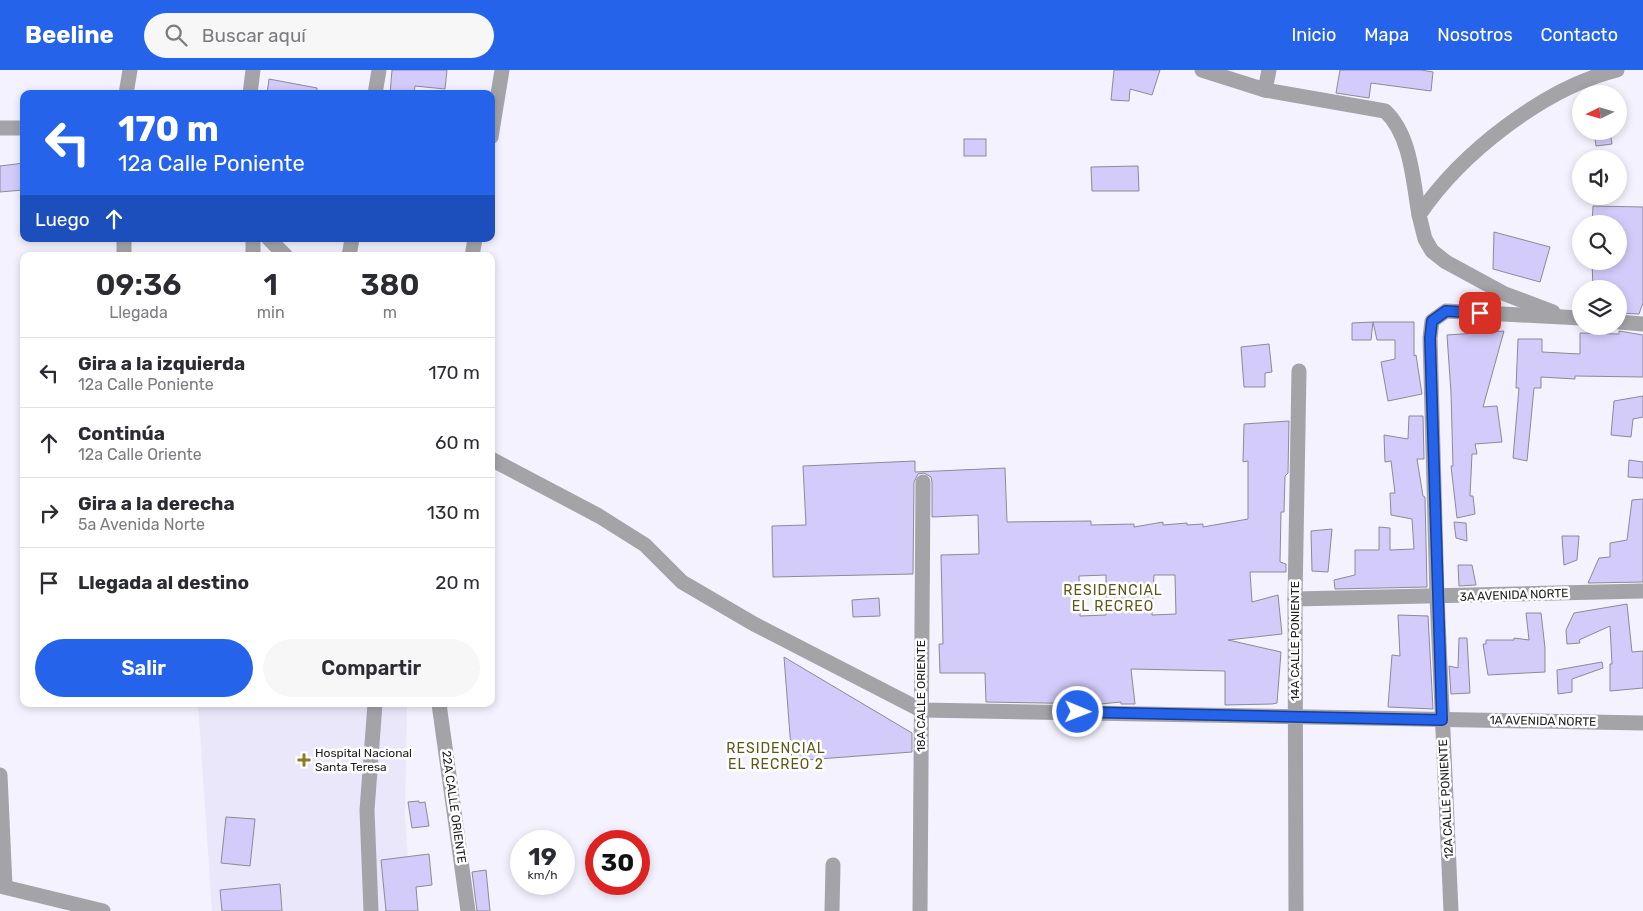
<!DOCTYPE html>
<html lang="es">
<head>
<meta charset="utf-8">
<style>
  body { margin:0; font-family:Rubik,sans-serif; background:#f7f7f7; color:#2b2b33; height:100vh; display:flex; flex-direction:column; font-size:19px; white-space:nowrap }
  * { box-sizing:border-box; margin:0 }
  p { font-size:16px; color:#7c7c81 }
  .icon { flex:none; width:28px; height:28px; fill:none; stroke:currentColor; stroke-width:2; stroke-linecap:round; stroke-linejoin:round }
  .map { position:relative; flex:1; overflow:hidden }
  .sheet { position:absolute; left:20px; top:182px; width:475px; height:455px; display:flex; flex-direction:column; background:#fff; border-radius:10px; box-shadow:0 2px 8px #0003 }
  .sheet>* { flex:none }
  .banner { position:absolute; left:20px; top:20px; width:475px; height:152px; border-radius:10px; box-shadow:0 2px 8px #0003; background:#2563eb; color:#fff; overflow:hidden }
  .needle { width:32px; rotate:265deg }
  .tools { position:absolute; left:1572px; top:15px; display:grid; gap:10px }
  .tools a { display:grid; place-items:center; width:55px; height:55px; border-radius:50%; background:#fff; box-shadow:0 2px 8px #0003; font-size:25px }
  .speed { position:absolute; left:510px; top:760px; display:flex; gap:10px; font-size:25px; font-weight:700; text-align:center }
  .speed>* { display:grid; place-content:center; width:65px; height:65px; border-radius:50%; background:#fff; box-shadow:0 2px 8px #0003; line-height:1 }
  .speed small { font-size:12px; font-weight:400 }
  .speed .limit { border:8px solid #d22; background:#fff; color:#111 }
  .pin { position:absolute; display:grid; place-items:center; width:42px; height:42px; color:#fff; margin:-21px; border-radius:10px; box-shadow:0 2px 8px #0006 }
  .me { position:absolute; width:55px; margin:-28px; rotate:91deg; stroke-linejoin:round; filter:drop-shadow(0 0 4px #0008) }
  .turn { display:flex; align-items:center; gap:18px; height:105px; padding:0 15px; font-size:22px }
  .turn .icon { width:65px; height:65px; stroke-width:2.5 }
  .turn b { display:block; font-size:35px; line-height:42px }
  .then { display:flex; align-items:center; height:48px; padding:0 15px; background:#0003; gap:10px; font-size:19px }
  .eta { display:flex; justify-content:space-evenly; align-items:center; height:85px; text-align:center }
  .eta b { font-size:30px; font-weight:600; line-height:35px }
  .primary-button { display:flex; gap:10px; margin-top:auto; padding:10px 15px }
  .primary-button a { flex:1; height:58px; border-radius:30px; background:#2563eb; color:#fff; font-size:20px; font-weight:600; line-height:58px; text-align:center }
  .primary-button a+a { background:#f7f7f7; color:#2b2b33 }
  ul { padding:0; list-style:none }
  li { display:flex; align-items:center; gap:15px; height:70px; padding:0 15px; border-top:1px solid #e1e1e2 }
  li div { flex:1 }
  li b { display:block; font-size:19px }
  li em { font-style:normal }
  header { display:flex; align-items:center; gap:30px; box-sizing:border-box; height:70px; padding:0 25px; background:#2563eb; color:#fff }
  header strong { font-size:24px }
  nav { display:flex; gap:28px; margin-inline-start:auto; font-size:18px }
  .search { width:350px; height:45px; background:#f7f7f7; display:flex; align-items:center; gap:12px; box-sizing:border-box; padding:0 18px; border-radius:28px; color:#7c7c81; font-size:19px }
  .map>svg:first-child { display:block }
  .built { fill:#ebe7fb }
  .building { fill:#d3cbf9; stroke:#8c8a95; fill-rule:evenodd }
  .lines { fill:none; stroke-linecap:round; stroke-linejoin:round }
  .minor { stroke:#a4a3a8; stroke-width:15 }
  .route-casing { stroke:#184099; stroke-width:12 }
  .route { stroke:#2563eb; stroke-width:9 }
  .poi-dot { fill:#8a7c21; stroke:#fff; stroke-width:2 }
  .labels { text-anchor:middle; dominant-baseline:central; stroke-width:5; stroke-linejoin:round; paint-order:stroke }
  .street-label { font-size:12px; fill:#222226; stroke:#fff }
  .poi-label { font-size:12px; fill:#222226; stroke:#fff; text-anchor:start }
  .neighbourhood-label { font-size:14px; letter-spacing:1px; fill:#605619; stroke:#fff }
</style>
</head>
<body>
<header>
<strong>Beeline</strong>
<div class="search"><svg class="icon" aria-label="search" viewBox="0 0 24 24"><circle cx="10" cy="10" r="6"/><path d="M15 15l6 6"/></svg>Buscar aquí</div>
<nav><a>Inicio</a><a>Mapa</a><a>Nosotros</a><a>Contacto</a></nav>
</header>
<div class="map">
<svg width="1643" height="841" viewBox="0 0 1643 841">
  <rect width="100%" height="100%" fill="#f4f2fe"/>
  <polygon class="built" points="198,634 407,634 405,747 412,841 212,841"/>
  <g class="building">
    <polygon points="392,0 447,0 445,19 415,16 414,24 390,24"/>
    <polygon points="1114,0 1160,0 1152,25 1130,19 1129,31 1111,30"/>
    <polygon points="1340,0 1421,0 1433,2 1431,21 1371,13 1369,28 1336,23"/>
    <polygon points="269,9 317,18 317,24 267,24"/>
    <polygon points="1610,61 1612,74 1596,76 1594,62"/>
    <rect x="964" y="69" width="22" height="17"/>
    <polygon points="24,93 23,120 0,122 0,96"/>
    <polygon points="1138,96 1139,121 1092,121 1091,97"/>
    <polygon points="1593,136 1643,137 1643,233 1639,244 1619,243 1619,219 1593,219 1592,191 1619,191 1619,154 1592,154"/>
    <polygon points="1494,162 1550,177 1540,212 1493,199"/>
    <polygon points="1373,252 1371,270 1352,270 1352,253"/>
    <polygon points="1373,252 1414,252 1414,286 1416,285 1422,324 1388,331 1381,292 1395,289 1395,270 1377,270"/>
    <polygon points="1504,261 1483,337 1497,336 1502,372 1475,374 1477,384 1472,384 1470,426 1473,426 1475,444 1457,448 1451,396 1453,396 1451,323 1447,265"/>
    <polygon points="1619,261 1643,265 1643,307 1575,306 1575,309 1541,307 1541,318 1534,318 1527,391 1513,388 1519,318 1516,318 1518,269 1542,269 1542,282 1580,284 1580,263 1619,264"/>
    <polygon points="1269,274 1272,302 1265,303 1265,317 1244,317 1241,277"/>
    <polygon points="1643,326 1643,347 1633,349 1631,367 1611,365 1614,331"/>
    <polygon points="1409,346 1423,346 1424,389 1417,389 1423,426 1425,427 1427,517 1335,519 1334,510 1355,505 1355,480 1379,480 1379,457 1390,458 1390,480 1414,479 1412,449 1391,445 1390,423 1395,423 1391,391 1385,392 1384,365 1408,369"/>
    <path d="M1289,351l-1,52 -3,3 -1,36h-3l-1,50 6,2v8h-36l2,30 26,-7 4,39 -54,6 53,12 -4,51 -5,1 -47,1v-34l-94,-2 4,35h-14v-2l-21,2 -114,-2 -1,-29h-45l-1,-29h4l-2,-89 38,-1 -1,-39 -46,2v-35l-1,-5 -7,-4 -6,1 -4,8 -1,92 -140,3 -1,-51 34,-1 -3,-59 112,-5v11l90,-4 2,54 84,-1v4l43,-1v3l29,-5v3l24,-2v2l16,-1v3l45,-8v-58l-5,1 1,-38zM1106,505v40l-26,1 -1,-40zM1154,505h21l1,39 -24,1z"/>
    <polygon points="1629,390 1643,392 1643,408 1628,407"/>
    <polygon points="1643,429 1643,512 1588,513 1599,488 1610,487 1610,473 1627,470 1632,430"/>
    <polygon points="1454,452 1466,453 1467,471 1456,468"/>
    <polygon points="1332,459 1328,502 1312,501 1311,461"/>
    <polygon points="1562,466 1579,466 1577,490 1564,495"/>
    <polygon points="1458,495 1472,495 1476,515 1459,516"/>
    <polygon points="879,528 880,546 853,547 852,530"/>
    <polygon points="1627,534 1632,582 1643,581 1643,618 1610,621 1610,594 1612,594 1610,556 1579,570 1580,573 1567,574 1566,560 1574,543"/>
    <polygon points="1526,543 1541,543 1545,578 1545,602 1488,605 1483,574 1486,574 1486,570 1514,570 1514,568 1529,570"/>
    <polygon points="1398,545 1428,546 1433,639 1388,637 1392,585 1400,586"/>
    <polygon points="1459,568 1467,568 1470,623 1451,624 1449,596 1458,598"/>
    <polygon points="784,587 912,663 912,682 792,691"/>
    <polygon points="1602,592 1603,598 1572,609 1572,622 1558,624 1557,600"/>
    <polygon points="419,731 419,733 425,732 429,756 412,758 408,732"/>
    <polygon points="226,747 255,749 250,796 221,793"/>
    <polygon points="429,784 432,815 416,817 418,841 386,841 381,790"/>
    <polygon points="486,800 490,841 477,841 472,802"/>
    <polygon points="280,814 282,841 222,841 220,820"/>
  </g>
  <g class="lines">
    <g class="minor">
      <path d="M1202,0l63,20 120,21c26,24 28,70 34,104"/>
      <polyline points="1265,20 1269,0"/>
      <polyline points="126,24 130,0"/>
      <polyline points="250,24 253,0"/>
      <polyline points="375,24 379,0"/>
      <polyline points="0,58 24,58"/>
      <polyline points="491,67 502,0"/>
      <polyline points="124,169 124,186"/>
      <polyline points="253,169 253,186"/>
      <polyline points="269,169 286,186"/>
      <polyline points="349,186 352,169"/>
      <polyline points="472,186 475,169"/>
      <path d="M1553,242l-48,-18 -59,-32 -14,-11 -7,-12 -6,-24c42,-62 125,-127 198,-145"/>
      <polyline points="1619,252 1643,254"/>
      <polyline points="491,389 599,446 645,475 682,512 754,554 921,640 1643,653"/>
      <polyline points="1295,529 1643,521"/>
      <polyline points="439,634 468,841"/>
      <polyline points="0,705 5,816"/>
      <polyline points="0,816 103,841"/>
      <polyline points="371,841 367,740 375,634"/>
      <polyline points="832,841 833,795"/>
      <polyline points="920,841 923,412"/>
      <polyline points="1296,841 1295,529 1299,301"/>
      <polyline points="1451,841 1437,527 1430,268 1432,251 1446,241 1581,248"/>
    </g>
  </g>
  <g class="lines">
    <g class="route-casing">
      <polyline id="route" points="1078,642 1442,650 1430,268 1432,251 1446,241 1480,243"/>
    </g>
    <use href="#route" class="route"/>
  </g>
  <path class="poi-dot" d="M301.5 682.5h5v5h5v5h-5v5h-5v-5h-5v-5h5z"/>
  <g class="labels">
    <g class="street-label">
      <text transform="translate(1514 525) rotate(-2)">3A AVENIDA NORTE</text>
      <text transform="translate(1295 571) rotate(-90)">14A CALLE PONIENTE</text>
      <text transform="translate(921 626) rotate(-90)">18A CALLE ORIENTE</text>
      <text transform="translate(1543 651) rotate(1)">1A AVENIDA NORTE</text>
      <text transform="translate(1446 729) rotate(-93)">12A CALLE PONIENTE</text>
      <text transform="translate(454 737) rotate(82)">22A CALLE ORIENTE</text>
    </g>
    <g class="poi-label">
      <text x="315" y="683">Hospital Nacional<tspan x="315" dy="14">Santa Teresa</tspan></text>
    </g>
    <g class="neighbourhood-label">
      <text x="1113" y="520">RESIDENCIAL<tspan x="1113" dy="16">EL RECREO</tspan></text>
      <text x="776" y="678">RESIDENCIAL<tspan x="776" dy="16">EL RECREO 2</tspan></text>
    </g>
  </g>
</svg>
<div class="tools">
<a><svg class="needle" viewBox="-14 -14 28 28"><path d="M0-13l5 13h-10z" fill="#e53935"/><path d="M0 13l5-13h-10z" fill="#7c7c81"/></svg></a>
<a><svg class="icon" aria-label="sound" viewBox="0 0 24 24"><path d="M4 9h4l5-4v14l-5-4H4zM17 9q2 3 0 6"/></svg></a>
<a><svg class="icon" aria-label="search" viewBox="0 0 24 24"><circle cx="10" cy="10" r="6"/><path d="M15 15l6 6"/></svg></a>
<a><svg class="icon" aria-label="layers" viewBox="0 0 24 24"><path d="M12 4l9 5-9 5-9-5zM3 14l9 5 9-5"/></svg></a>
</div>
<div class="speed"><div>19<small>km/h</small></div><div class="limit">30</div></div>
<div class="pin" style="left:1480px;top:243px;background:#d93025"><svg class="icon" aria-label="arrive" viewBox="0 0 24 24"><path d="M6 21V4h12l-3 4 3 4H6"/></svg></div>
<svg class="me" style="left:1078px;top:642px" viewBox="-20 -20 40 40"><circle r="17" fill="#2563eb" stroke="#fff" stroke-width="3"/><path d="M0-11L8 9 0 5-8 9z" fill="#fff"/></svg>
<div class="banner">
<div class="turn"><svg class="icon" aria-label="left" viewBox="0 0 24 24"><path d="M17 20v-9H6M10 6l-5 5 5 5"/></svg><div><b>170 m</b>12a Calle Poniente</div></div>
<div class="then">Luego<svg class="icon" aria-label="ahead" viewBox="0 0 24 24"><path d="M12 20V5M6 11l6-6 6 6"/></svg></div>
</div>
<section class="sheet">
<div class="eta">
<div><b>09:36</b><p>Llegada</p></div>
<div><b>1</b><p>min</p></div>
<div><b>380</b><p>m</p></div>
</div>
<ul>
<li><svg class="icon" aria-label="left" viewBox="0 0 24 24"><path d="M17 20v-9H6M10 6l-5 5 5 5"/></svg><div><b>Gira a la izquierda</b><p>12a Calle Poniente</p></div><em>170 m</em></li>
<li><svg class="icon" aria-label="ahead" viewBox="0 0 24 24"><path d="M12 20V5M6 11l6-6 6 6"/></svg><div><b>Continúa</b><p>12a Calle Oriente</p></div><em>60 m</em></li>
<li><svg class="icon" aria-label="right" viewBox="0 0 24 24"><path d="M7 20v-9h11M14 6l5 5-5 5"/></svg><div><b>Gira a la derecha</b><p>5a Avenida Norte</p></div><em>130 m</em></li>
<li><svg class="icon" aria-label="arrive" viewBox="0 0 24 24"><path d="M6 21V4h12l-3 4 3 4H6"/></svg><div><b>Llegada al destino</b></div><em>20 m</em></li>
</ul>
<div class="primary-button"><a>Salir</a><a>Compartir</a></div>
</section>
</div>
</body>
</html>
